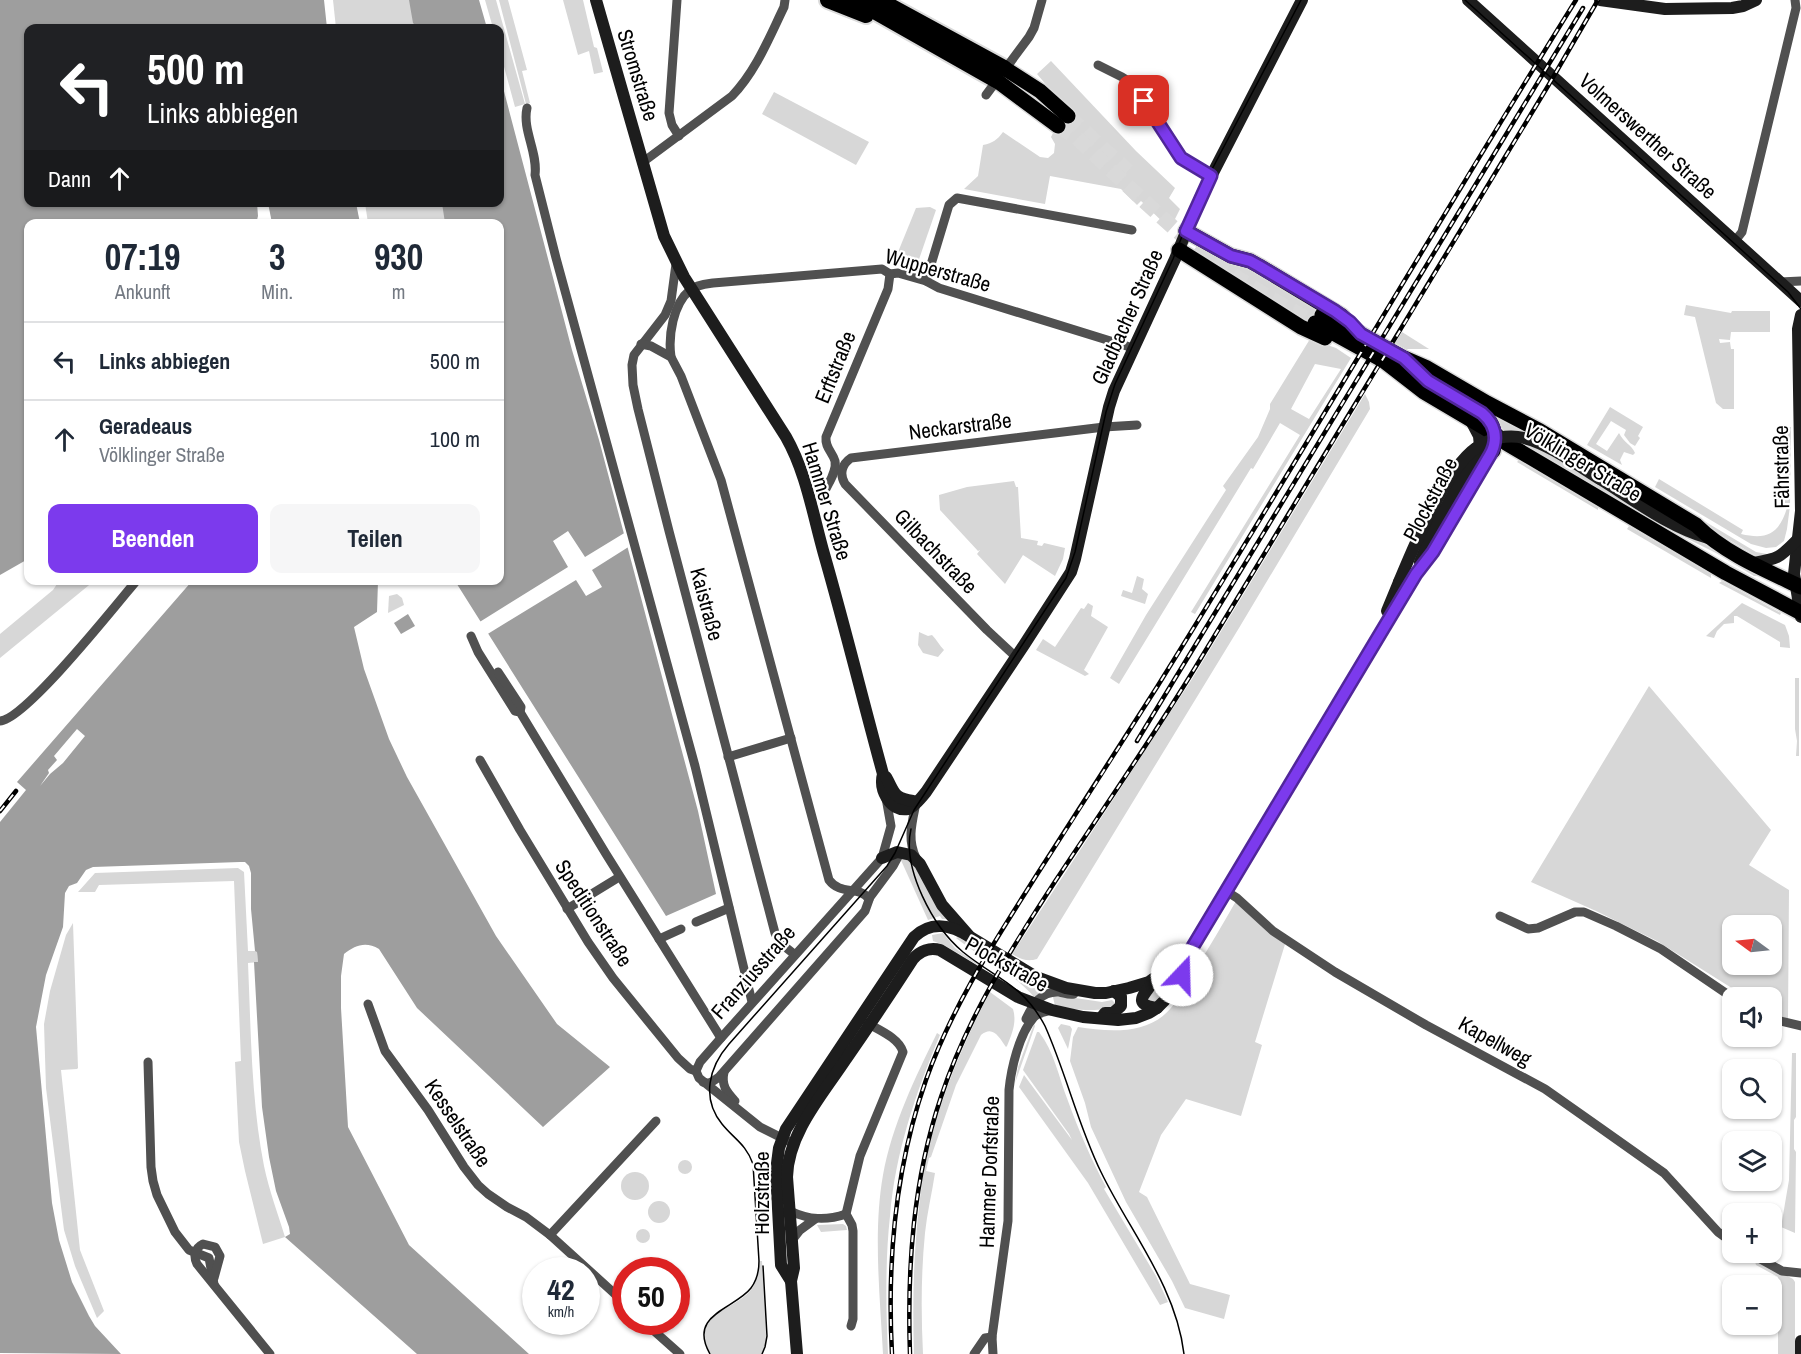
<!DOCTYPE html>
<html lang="de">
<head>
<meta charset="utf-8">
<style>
  body { margin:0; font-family:"Archivo Narrow",sans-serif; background:#f6f6f7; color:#1f2937; height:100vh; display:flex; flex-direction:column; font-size:22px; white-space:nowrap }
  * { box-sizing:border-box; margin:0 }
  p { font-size:20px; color:#747a83 }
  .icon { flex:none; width:33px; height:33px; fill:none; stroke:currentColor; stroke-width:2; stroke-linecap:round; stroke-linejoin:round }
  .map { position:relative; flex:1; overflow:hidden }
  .panel { position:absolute; left:24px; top:219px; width:480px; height:366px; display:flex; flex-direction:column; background:#fff; border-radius:12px; box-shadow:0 2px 4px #0004 }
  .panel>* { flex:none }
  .hud { position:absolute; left:24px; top:24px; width:480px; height:183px; border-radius:12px; box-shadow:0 2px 4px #0004; background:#202124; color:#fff; overflow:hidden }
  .needle { width:39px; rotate:285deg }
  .tools { position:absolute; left:1722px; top:915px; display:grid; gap:12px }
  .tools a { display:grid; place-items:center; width:60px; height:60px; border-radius:12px; background:#fff; box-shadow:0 2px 4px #0004; font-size:30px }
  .speed { position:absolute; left:522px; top:1257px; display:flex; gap:12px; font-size:30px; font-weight:700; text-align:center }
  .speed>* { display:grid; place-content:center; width:78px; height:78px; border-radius:50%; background:#fff; box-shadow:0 2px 4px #0004; line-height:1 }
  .speed small { font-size:15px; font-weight:400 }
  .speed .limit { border:9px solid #d22; background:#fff; color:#111 }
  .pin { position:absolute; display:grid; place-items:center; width:51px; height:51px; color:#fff; margin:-26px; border-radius:12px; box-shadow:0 3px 9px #0006 }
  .me { position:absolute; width:66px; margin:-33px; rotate:21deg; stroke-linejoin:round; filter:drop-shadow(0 0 4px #0008) }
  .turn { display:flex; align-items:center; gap:21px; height:126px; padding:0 24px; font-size:27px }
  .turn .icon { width:78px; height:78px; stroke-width:2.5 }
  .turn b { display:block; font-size:42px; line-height:51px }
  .then { display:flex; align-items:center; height:57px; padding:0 24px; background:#0003; gap:12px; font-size:22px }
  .eta { display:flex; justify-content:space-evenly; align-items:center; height:102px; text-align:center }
  .eta b { font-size:36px; font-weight:700; line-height:42px }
  .primary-button { display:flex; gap:12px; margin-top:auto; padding:12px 24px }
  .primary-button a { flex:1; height:69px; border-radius:12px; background:#7c3aed; color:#fff; font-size:24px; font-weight:700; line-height:69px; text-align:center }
  .primary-button a+a { background:#f6f6f7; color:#1f2937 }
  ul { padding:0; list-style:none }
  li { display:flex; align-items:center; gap:18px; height:78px; padding:0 24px; border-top:2px solid #e0e1e3 }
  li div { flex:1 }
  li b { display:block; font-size:22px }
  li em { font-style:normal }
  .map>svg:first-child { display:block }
  .green { fill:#d7d7d7; fill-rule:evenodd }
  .water { fill:#9e9e9e }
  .pier { fill:#fff }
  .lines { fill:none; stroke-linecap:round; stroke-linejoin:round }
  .primary-tunnel { stroke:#d9d9d9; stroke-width:15; stroke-dasharray:15 8; stroke-linecap:butt }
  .primary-casing { stroke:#dbdbdb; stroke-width:18 }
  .highway-casing { stroke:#dbdbdb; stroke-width:20 }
  .street { stroke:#505050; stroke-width:9 }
  .secondary { stroke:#1d1d1d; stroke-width:12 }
  .primary { stroke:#000; stroke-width:15 }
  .highway { stroke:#000; stroke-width:16 }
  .tram { stroke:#000; stroke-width:1.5 }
  .rail-casing { stroke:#000; stroke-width:4.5 }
  .rail { stroke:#fff; stroke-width:2; stroke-dasharray:7; stroke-linecap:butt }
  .secondary-bridge { stroke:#1d1d1d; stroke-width:12 }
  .route-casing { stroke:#51269a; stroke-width:15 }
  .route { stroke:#7c3aed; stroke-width:10 }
  .labels { text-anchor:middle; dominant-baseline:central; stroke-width:4.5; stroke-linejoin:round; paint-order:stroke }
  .street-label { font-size:21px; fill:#000; stroke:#fff }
</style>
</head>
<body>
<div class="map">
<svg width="1801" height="1354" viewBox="0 0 1801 1354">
  <rect width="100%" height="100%" fill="#fff"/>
  <g class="green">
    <polygon points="333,0 412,0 417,28 336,28"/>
    <polygon points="485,0 496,0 525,104 515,107 500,52 500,28 493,28"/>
    <polygon points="499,0 508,0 527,70 522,71 530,103 526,104"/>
    <polygon points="563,0 583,0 594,47 597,48 603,72 594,74 589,51 578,55"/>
    <path d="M1051,61l85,90 39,37 -6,10 11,11 -10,20 -29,-28 -4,4 -16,-16 -71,-13 -5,28 -81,-15 14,-13 5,-31c10,-2 14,-5 20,-13l37,25 8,1 6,-5 1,-9 -4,-7 3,-6 5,-31 -22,-26z"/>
    <polygon points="774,92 869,142 856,165 762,114"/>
    <polygon points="365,203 445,203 448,223 368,223"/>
    <polygon points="930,207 936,210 916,268 898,263 896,257 916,208"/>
    <polygon points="1201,244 1252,265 1323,308 1313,328 1197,256"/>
    <polygon points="1686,305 1731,313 1732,311 1770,311 1770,332 1731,332 1730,340 1719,339 1720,343 1730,342 1731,349 1734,349 1734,409 1723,409 1716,403 1695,317 1684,315"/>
    <polygon points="1402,332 1429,349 1406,349 1395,343"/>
    <path d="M1310,339l26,9 15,10 -156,256 -4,-2 109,-177 -20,-12 -27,46 -2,-1 -132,216 -9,-6 36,-63 80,-125 -3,-4 35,-49 12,-28v-5zM1315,364l26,5 -32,50 -18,-10z"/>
    <polygon points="1428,376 1499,414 1691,536 1758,576 1754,576 1718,554 1676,533 1519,442 1503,430 1498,418"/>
    <path d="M1365,394l4,8 1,7 -131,219 -202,331c-10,3 -16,0 -25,-5l180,-275z"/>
    <path d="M1610,407l33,20 -5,9 2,2 -5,8 -5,-3 -6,-8 2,-5 -15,-9 -15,23 11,7 12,-18c4,9 13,12 16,20l-2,2 -9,-3 -4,8 2,5 -35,-20z"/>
    <path d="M1783,427h8l-1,79 -3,23 -3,12 -8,6 -10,1 -15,-4 -96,-57 4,-8 84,51 -2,4c26,6 38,0 46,-26l-4,-1z"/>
    <polygon points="1587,451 1756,552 1767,554 1773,557 1765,558 1756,556 1587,455"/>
    <polygon points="1520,459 1598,506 1598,510 1517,462"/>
    <polygon points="1014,481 1016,487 1018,487 1021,538 1038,541 1037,545 1042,546 1044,543 1065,548 1063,559 1055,576 1023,555 1005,584 977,554 980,550 978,551 940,510 939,495 967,487"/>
    <polygon points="1629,526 1711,574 1711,578 1627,529"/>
    <polygon points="1137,576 1144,579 1142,589 1148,594 1145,604 1121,596 1123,590 1132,593"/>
    <polygon points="59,581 94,581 0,658 0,634 53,590"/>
    <polygon points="1722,581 1781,613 1780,615 1719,583"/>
    <polygon points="397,594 402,598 404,605 388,613 389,596"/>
    <polygon points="1088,603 1093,606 1091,616 1108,627 1084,670 1089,674 1085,676 1036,650 1043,639 1055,647 1081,608 1084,609"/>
    <polygon points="1742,603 1785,625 1789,636 1790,648 1780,647 1780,642 1737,616 1734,616 1734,623 1724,624 1717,631 1714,638 1706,636"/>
    <path d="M919,632l9,4 4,-1c5,5 7,10 12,15l-6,7 -15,-4 -5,-8z"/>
    <polygon points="1795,678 1799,678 1799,756 1796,756 1797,741 1795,729"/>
    <path d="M1649,686l122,144 -22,35 40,25 -1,129 -16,-6v-15l-26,-1 -89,-56 -61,-30 -65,-29zM1732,926h40v38h-40z"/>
    <polygon points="901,856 915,862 947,919 942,919 940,916 928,920 900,858"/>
    <path d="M238,868l6,4 4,79h9l1,11 -10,1c3,68 3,137 16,203 5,24 14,48 21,71l-22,7 -18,-73 -6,-29 -4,-80 6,-1 -7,-180 -135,4 -4,7h-17l17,-19z"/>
    <path d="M1236,901l50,40 -31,101 7,3 -21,71 -55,-17 -25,36 -22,57 8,5 43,87 40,11 -6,24 -39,-11 -13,-27 -46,-79 -35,-75 -6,-24 -15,-42 3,-24 5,-10c31,5 70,8 92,-18 11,-12 18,-26 26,-40 13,-22 27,-45 40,-68z"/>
    <polygon points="73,923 78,1068 77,1069 61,1070 80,1250 104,1311 97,1318 75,1266 64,1230 46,1088 44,1024 50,991 66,935"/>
    <polygon points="943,933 955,948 986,970 944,945 933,941 932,935"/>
    <path d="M958,937l50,30 37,19 -1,5 -10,6c-21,-25 -52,-38 -78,-59z"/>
    <polygon points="1173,976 1175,977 1156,1001 1150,1002 1148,999 1152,991"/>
    <path d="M990,992l23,17c4,13 -1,25 -6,37l-1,1c-7,-10 -13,-22 -25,-12l-25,50 -25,72 -2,1 -3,13 9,2c-3,20 -8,40 -10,60 -4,40 -4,81 -2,121h-9c-2,-60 0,-119 9,-178 11,-64 37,-127 67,-184z"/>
    <path d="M1062,996l40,6 10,-2 3,3v2c-13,9 -45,4 -60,1l-2,-9z"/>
    <polygon points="1034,1024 1035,1026 1015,1083 1018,1067"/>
    <polygon points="1061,1024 1070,1026 1072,1029 1068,1049 1058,1028"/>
    <path d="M1037,1032h2c15,19 20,46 29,69 11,30 23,58 38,86l-2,2 52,87 12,26 -8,3 -72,-122 -69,-96 5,-12 48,65 -3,-6 -46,-64z"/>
    <path d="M937,1033l3,2c-24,57 -45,118 -50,181 -5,46 -4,92 -2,138h-5c-3,-57 -10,-123 0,-179 9,-50 32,-97 54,-142z"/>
    <polygon points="1792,1053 1796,1053 1796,1117 1794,1120 1794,1149 1796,1152 1795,1233 1781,1227 1789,1180"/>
    <circle cx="685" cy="1167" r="7"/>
    <circle cx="635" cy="1186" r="14"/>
    <circle cx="659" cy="1212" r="11"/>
    <polygon points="843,1224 846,1226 847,1230 821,1232 817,1225"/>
    <circle cx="643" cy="1236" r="7"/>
    <polygon points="1754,1258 1793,1279 1795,1282 1795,1354 1778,1354 1778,1277 1756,1265"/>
    <path d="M760,1261h2l4,74 -1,12 -4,7h-50c-23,-39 21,-43 38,-62 8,-8 10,-20 11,-31z"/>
  </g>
  <g class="water">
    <polygon points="0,0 324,0 327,28 28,28 28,202 257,203 258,216 256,224 28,224 28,559 0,575"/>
    <polygon points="409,0 479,0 487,28 415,28 415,25 413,23"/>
    <polygon points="500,76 572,350 599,440 673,718 698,811 716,894 666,916 455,581 500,580 500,224 445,223 442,203 500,202"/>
    <polygon points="268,203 356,203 360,223 272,223"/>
    <path d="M192,581h186l-1,31 -23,15 10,42 25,70 18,38 89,159 61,88 53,43 -67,60 -126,-119 -38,-59c-13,-8 -24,-4 -35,5l-3,22v32l7,119 61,118 120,109h-112l-132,-117 5,-3 -1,-7 -13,-36 -7,-34 -7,-50 -8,-145h4l-1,-10 -2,-1 -4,-42v-36l-2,-7 -4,-4h-5l-147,5 -7,3 -9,13 -8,3 -4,7 -2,34 -17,48 -10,52 16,176 7,37 13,42 17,34 6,10 26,28 -121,-1v-531l26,-32 -9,-8z"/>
    <polygon points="408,614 415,626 401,634 394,623"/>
  </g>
  <g class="pier">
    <polygon points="568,531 585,557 626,532 630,546 592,570 602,587 586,596 576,580 486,635 478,623 568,567 553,541"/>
    <polygon points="77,729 85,736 63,763 50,774 40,786 49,773 48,770 57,760 54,756"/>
  </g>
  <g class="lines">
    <g class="primary-tunnel">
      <polyline points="1068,116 1128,171"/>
      <path d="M1058,126l19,12c42,39 84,81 129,117 33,26 72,48 109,68"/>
    </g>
    <g class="primary-casing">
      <g id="primary">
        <polyline points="1004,68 1040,91 1068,116"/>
        <polyline points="996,80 1058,126"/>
        <polyline points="1186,231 1231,256 1250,261 1259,266 1342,316"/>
        <polyline points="1179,250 1301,327 1325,338"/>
        <path d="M1322,315l24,11 58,32 23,10 60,35 53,28 156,94c28,28 69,45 105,62"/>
        <polyline points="1315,323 1384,361 1424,392 1495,434 1506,443 1726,573 1801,613"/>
        <path d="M1449,393c25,15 53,23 44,58"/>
      </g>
    </g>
    <g class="highway-casing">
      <g id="highway">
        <polyline points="828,0 866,15"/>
        <polyline points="855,0 996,80"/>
        <polyline points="879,0 1004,68"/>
      </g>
    </g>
    <g class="street">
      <polyline points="677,0 669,113 672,125 679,136"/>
      <polyline points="1098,65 1122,77 1133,84 1181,157 1211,176"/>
      <polyline points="986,95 1029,37 1034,28 1042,0"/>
      <path d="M527,108c-5,22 11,44 8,67l21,83 139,508 57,236"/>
      <path d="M643,162l89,-66c24,-25 37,-58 52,-89l1,-7"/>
      <polyline points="1735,241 1742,232 1796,8 1795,0"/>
      <polyline points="676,264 671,301 665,315 634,355 632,365 633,385 638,409 669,531 775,933 779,942 794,954"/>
      <polyline points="926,281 949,205 957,198 1132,230"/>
      <polyline points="1780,282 1801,281"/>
      <path d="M641,344l10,2 20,11 10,19 40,104 108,400c12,16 30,5 40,19"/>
      <path d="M671,357c-3,-21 2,-53 19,-67 6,-5 16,-6 23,-7l169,-14 8,5 8,-1 28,8 13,7 194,60"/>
      <path d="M825,491c4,-9 12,-20 10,-30 -3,-10 -10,-13 -9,-24l62,-148 2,-15"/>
      <polyline points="471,636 478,652 515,711 520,712 606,854 721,1038"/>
      <path d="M1016,657l-29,-27 -142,-146c-6,-10 -3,-20 6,-26l253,-31 33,-2"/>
      <polyline points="498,672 521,707 520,712"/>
      <path d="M0,721c25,-1 116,-116 137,-141"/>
      <polyline points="728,757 791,738"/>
      <polyline points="480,760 520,830 588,942 613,978 678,1058 690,1069 696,1071"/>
      <path d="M916,803c-4,20 -9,36 0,55"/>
      <polyline points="1226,891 1237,898 1273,931 1335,972 1426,1025 1545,1089 1599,1127 1664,1173 1718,1232 1732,1242"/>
      <polyline points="567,909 616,879"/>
      <polyline points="1500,916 1528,929 1538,928 1575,912 1584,912 1616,926 1661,949 1733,998"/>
      <polyline points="696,922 729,908"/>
      <polyline points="659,939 681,929"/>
      <polyline points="368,1004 385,1051 428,1110 464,1167 478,1185 488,1194 507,1207 526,1217 550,1235 626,1304"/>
      <path d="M1026,1019c7,-15 15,-28 33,-27 6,1 9,3 15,2"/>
      <polyline points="1772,1019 1801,1026"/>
      <polyline points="148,1062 151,1167 153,1181 157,1195 175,1232 189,1250 209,1258 214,1284"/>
      <path d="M724,1072c-3,14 3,20 11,29"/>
      <path d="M703,1082c7,3 10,-1 16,-5l146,-166 5,-14 23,-31 7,-13"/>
      <polyline points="788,1141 760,1127 699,1078 696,1071 700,1062 721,1038 882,858 891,826 886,798"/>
      <path d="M790,1211c19,9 36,10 56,3"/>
      <polyline points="550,1235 656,1121"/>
      <polyline points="793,1239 800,1230 815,1219"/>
      <polyline points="1748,1252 1782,1271 1801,1273"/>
      <path d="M214,1278l6,-22 -5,-9 -12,-3c-8,4 -10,12 -6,20l73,90"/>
      <polyline points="644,1322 680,1354"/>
      <path d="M851,1326l2,-7v-88l-1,-6 -6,-11 14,-58 43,-104c-4,-14 -24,-22 -36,-29"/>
      <polyline points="974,1354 985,1338 992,1337"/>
      <path d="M993,1354l-1,-17 16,-116 1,-131c2,-21 10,-56 25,-73 5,-5 12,-5 18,-7"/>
    </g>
    <g class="secondary">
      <path d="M596,0l68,236 20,41 102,160c20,35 27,78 38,117 21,73 39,147 59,220 -4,15 6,38 25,35 6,-2 14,-12 18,-17l98,-147 47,-73 4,-13 34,-152 5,-16 61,-132 25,-61 102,-198"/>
      <polyline points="1468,0 1801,301"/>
      <polyline points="1600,0 1665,9 1732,8 1743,6 1756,0"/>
      <polyline points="1801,315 1798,329 1801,511 1794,574 1801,617"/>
      <path d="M1600,479c34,21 69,48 108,59"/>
      <polyline points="1420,562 1434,528 1480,447 1479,436 1470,419"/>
      <path d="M1754,563c27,-5 26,-6 45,-25"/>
      <polyline points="1387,611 1399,582"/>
      <path d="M886,777c9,16 7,21 27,24"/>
      <polyline points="882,858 897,852 911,855 920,864 942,905 970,937 1036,977 1066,988 1095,993 1106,993 1129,988 1149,982 1177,962 1186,958"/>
      <path d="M1154,979c-5,13 -26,25 3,29"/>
      <polyline points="1101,1018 1105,1013 1113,1013 1121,1006 1121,997 1114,991"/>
      <path d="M791,1281l-10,-16 -5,-94 3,-23 7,-19 128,-192c18,-17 37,-12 56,0"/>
      <path d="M797,1354l-6,-73 3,-13 -7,-91c1,-44 36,-83 59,-118 23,-33 45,-66 67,-100 7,-8 17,-12 27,-9l78,47 34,13 31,7 35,3 18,-2 13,-5 8,-5 7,-7 18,-26 4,-17 230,-384 17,-22 60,-101"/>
      <polyline points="1801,1354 1801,1341"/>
    </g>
    <use href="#primary" class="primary"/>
    <use href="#highway" class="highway"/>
    <g class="tram">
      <polyline points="1465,0 1788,292 1801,309"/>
      <path d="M911,829c-9,40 22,98 52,123 33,27 60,32 82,74 21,47 33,99 56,146 29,60 75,114 83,182"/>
      <path d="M710,1354c-23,-40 25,-45 41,-66 6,-8 8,-17 8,-27l-6,-97c-7,-20 -19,-25 -31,-40 -21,-26 -13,-57 7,-80l158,-178 8,-13 19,-43 152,-232 9,-26 31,-140 9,-28 58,-125 25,-63 103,-196"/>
      <polyline points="762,1354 765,1347 767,1336 763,1266"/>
    </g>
    <g class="rail-casing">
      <g id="rail">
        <polyline points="1137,741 1583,8"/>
        <polyline points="0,811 16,791"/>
        <path d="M892,1354c-5,-93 3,-186 34,-274 26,-74 69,-139 110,-204 41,-63 81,-126 121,-189 142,-228 277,-459 419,-687"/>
        <path d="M910,1354c-3,-87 3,-174 31,-257 26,-79 70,-148 115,-217 47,-71 95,-140 139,-212 118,-194 236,-388 353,-582l50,-86"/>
      </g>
    </g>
    <use href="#rail" class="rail"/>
    <path class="secondary-bridge" d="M1399,582c15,-36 46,-112 77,-134 13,-10 32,-14 48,-10 23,5 55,28 76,41"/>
  </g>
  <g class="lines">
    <g class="route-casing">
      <path id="route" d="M1144,101l37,57 30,18 -25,55 45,25 19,5 9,5 76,45 15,11 11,12 43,24 24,23 54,32c13,11 17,26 8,42l-57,97 -17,22 -230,384 -4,17"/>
    </g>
    <use href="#route" class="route"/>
  </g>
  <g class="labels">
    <g class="street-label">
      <text transform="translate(638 75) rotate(73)">Stromstraße</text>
      <text transform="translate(1648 136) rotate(42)">Volmerswerther Straße</text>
      <text transform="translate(938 270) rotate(16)">Wupperstraße</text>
      <text transform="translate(1127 317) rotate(-66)">Gladbacher Straße</text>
      <text transform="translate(835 367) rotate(-68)">Erftstraße</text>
      <text transform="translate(960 426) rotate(-7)">Neckarstraße</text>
      <text transform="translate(1583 462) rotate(31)">Völklinger Straße</text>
      <text transform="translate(1781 467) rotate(-91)">Fährstraße</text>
      <text transform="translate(1430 499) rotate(-62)">Plockstraße</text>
      <text transform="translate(827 501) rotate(73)">Hammer Straße</text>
      <text transform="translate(936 551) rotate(46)">Gilbachstraße</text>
      <text transform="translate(707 604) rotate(75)">Kaistraße</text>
      <text transform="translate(594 913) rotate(57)">Speditionstraße</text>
      <text transform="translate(1007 964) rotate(29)">Plockstraße</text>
      <text transform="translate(753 972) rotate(-49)">Franziusstraße</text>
      <text transform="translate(1495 1041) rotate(29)">Kapellweg</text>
      <text transform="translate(458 1123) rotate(56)">Kesselstraße</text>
      <text transform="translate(989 1172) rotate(-88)">Hammer Dorfstraße</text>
      <text transform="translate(761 1193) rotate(-90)">Holzstraße</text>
    </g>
  </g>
</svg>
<div class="tools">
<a><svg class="needle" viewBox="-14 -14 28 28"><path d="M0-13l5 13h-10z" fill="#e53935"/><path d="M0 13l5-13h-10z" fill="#747a83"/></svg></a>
<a><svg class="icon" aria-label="sound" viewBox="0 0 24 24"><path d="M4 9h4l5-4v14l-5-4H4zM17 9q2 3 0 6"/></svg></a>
<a><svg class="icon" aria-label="search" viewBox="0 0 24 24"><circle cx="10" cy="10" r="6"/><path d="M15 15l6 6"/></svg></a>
<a><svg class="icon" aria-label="layers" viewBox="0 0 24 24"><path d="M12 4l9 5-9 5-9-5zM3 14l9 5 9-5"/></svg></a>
<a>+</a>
<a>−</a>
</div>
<div class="speed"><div>42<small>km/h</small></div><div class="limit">50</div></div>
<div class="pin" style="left:1144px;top:101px;background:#d93025"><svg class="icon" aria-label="arrive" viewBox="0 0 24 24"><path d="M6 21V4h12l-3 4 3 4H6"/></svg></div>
<svg class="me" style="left:1182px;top:975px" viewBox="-20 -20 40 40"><circle r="19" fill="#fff"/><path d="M0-13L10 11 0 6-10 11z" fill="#7c3aed"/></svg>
<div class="hud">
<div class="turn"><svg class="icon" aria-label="left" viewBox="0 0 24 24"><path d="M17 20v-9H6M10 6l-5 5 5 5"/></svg><div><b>500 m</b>Links abbiegen</div></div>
<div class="then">Dann<svg class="icon" aria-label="ahead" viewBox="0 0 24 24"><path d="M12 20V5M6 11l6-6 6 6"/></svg></div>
</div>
<section class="panel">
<div class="eta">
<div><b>07:19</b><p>Ankunft</p></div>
<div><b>3</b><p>Min.</p></div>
<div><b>930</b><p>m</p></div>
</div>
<ul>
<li><svg class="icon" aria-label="left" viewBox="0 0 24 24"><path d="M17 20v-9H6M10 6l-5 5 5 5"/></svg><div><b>Links abbiegen</b></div><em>500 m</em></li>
<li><svg class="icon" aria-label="ahead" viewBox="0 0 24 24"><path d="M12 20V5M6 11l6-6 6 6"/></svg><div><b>Geradeaus</b><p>Völklinger Straße</p></div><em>100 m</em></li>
</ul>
<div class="primary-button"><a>Beenden</a><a>Teilen</a></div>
</section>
</div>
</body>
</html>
